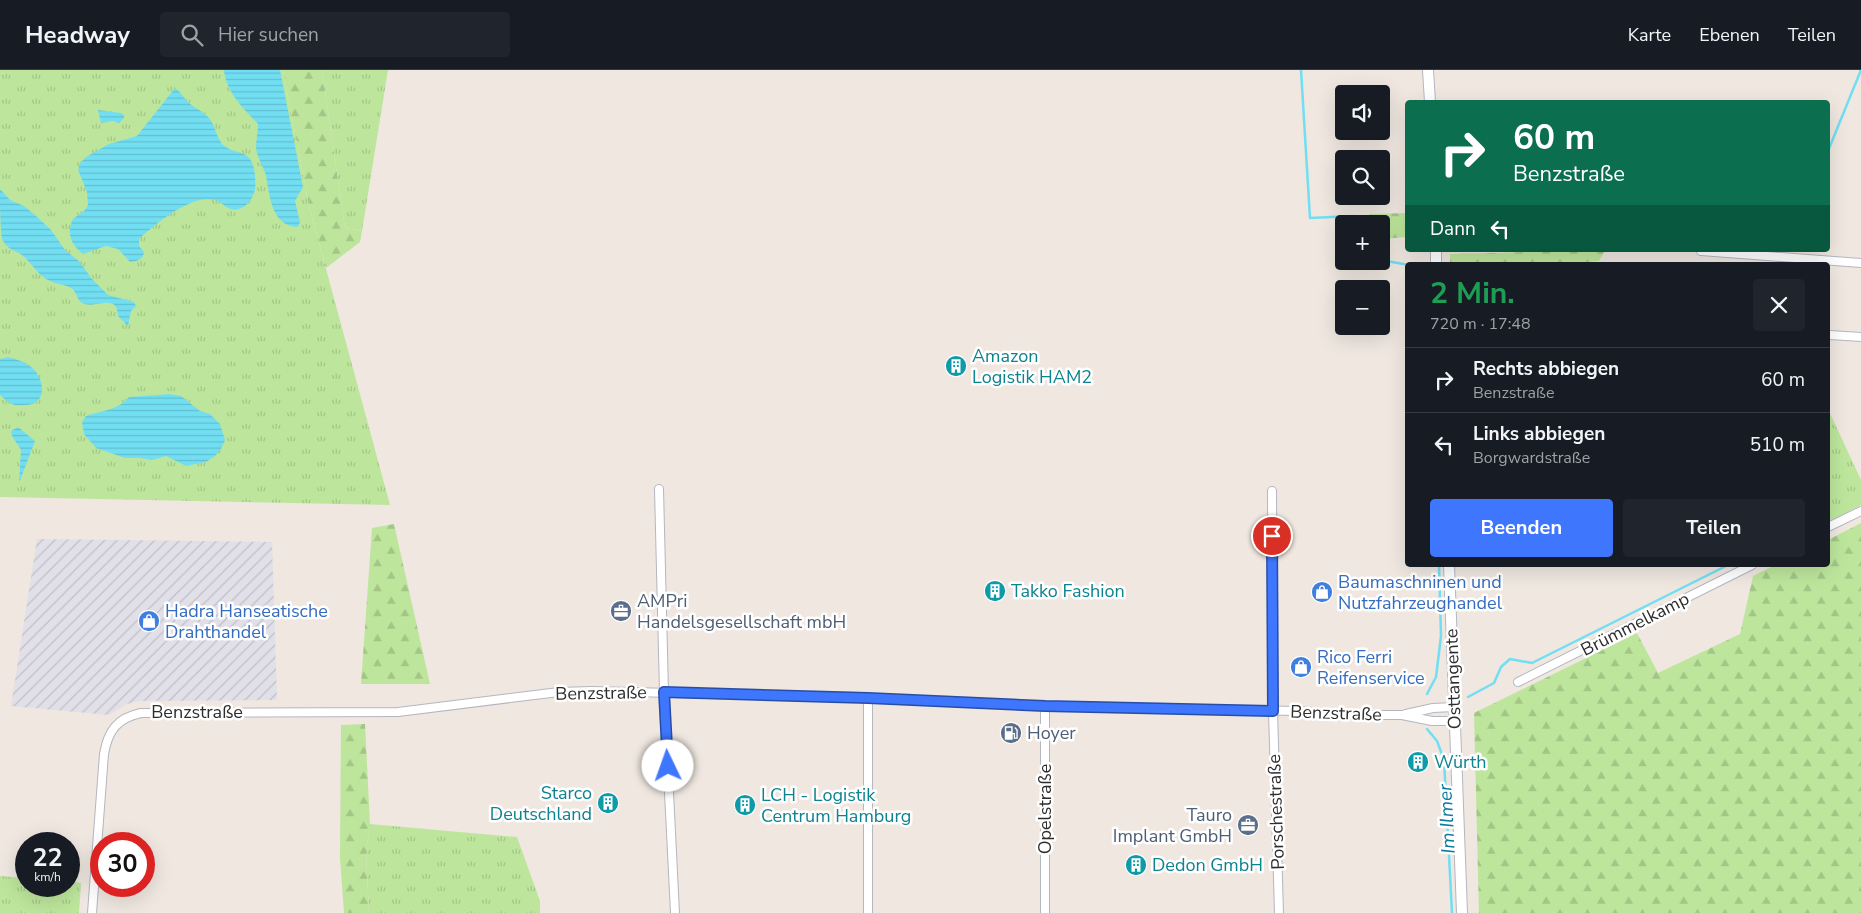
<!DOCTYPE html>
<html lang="de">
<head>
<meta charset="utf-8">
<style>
  body { margin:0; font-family:"Nunito Sans",sans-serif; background:#20242c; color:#f1f3f6; height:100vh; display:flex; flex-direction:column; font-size:19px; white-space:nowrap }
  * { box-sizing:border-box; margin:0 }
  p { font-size:16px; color:#9ea1a6 }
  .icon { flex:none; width:28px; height:28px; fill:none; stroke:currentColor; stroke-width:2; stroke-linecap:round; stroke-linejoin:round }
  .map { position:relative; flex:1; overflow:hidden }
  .panel { position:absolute; left:1405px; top:192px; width:425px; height:305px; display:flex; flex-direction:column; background:#171b24; border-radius:5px; box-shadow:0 5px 20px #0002 }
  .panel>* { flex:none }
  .hud { position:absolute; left:1405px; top:30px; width:425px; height:152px; border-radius:5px; box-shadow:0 5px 20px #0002; background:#0b6e4f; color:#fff; overflow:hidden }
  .buttons { position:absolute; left:1335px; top:15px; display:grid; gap:10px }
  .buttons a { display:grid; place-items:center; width:55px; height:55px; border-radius:5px; background:#171b24; box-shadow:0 5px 20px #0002; font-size:25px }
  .speed { position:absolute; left:15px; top:762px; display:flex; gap:10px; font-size:25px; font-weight:700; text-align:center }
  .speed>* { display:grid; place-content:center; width:65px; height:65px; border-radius:50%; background:#171b24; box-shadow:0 5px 20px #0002; line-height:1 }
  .speed small { font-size:12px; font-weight:400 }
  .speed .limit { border:8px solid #d22; background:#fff; color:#111 }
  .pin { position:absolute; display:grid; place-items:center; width:42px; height:42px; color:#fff; margin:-21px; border:2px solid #fff; border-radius:50%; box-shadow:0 1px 5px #0007 }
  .me { position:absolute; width:55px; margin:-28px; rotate:357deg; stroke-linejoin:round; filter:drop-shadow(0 0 4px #0008) }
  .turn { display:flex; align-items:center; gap:18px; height:105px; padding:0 25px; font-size:22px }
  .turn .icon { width:65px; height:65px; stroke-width:2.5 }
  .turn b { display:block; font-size:35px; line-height:42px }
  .then { display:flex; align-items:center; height:48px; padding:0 25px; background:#0003; gap:10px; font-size:19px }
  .round { display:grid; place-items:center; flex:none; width:52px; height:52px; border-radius:5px; background:#20242c }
  .summary { display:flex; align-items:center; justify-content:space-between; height:85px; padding:0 25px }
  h1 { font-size:30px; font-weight:700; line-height:38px; color:#1e9e55 }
  .cta { display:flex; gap:10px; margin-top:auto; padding:10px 25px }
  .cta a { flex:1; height:58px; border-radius:5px; background:#3e77fe; color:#fff; font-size:20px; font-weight:700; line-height:58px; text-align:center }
  .cta a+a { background:#20242c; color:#f1f3f6 }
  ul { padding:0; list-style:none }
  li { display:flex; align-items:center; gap:15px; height:65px; padding:0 25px; border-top:1px solid #363941 }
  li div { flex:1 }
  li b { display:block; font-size:19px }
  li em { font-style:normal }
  header { display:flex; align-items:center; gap:30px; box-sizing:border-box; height:70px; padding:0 25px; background:#171b24; border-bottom:1px solid #363941 }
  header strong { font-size:24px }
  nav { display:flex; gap:28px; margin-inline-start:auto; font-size:18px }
  .search { width:350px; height:45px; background:#20242c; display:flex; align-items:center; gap:12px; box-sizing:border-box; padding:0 18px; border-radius:5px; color:#9ea1a6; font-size:19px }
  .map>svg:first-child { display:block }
  .industrial { fill:url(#industrial-furrows) }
  .grass { fill:url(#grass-tufts) }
  .forest { fill:url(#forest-firs) }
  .water { fill:url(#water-rules) }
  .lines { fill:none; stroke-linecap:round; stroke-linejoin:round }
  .stream { stroke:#72def2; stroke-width:2.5 }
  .street-casing { stroke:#b3b7c1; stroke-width:10 }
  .secondary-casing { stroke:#b3b7c1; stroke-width:12 }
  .street { stroke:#fff; stroke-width:8 }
  .secondary { stroke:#fff; stroke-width:10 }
  .route-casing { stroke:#284da5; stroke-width:12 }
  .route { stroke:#3e77fe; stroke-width:9 }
  .labels { text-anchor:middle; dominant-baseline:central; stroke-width:5; stroke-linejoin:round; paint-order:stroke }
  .culture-label { font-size:18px; fill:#0d838f; stroke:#fff; text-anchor:start }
  .shop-label { font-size:18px; fill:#366cbe; stroke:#fff; text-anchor:start }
  .service-label { font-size:18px; fill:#4e5e75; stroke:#fff; text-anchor:start }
  .street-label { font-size:18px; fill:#2d2d2d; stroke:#fff }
  .water-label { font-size:19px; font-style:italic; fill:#0a7b9d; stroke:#fff }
</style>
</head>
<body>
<header>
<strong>Headway</strong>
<div class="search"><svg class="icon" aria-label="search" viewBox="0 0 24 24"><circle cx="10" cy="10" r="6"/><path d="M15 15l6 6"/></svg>Hier suchen</div>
<nav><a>Karte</a><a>Ebenen</a><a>Teilen</a></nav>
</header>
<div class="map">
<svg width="1861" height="843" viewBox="0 0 1861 843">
  <defs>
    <pattern id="industrial-furrows" width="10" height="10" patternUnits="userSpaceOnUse" patternTransform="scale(1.25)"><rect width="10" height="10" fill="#e1e0e8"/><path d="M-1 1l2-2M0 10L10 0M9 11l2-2" fill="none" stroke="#c1c0c7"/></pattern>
    <pattern id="grass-tufts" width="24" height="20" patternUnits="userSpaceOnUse" patternTransform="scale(1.25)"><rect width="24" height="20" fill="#bde69c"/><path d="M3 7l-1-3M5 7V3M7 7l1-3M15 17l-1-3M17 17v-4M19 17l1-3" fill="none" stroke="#a3c687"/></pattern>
    <pattern id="forest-firs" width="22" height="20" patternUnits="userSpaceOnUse" patternTransform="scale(1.25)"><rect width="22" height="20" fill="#bde69c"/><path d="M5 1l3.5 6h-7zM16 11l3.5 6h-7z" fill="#a3c687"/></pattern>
    <pattern id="water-rules" width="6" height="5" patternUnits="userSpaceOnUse" patternTransform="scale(1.25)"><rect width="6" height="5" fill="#72def2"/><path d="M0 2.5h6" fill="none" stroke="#63bfd0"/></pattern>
  </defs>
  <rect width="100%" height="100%" fill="#efe7e0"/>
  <polygon class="industrial" points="37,469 272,472 277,630 139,631 127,634 109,645 11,636"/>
  <g class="grass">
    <polygon points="0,0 283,0 309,136 390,435 0,427"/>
    <polygon points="322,0 388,0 362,161 345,158"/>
    <polygon points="1828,339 1861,410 1861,435 1828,452"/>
    <polygon points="370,754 517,767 540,831 540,843 369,843 366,783"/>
    <polygon points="0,806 26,808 26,816 69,816 69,811 81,813 79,843 0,843"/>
  </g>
  <g class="forest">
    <polygon points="283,0 322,0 345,158 362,161 360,172 326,198 309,136"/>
    <polygon points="1407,143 1407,167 1381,169 1381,154 1369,154 1370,144"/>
    <polygon points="1605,180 1599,191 1546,195 1450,195 1450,184"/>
    <polygon points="1861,453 1861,843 1479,843 1474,643 1637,563 1658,603 1740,564 1753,506 1775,495 1828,495 1828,470"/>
    <polygon points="394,454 430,614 361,614 372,458"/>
    <polygon points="365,654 370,754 366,783 369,843 344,843 340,788 341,655"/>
  </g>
  <g class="water">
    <path d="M224,0h56l23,117 -8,14 5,21 -2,5c-27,-1 -28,-31 -32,-51 -2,-9 -10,-20 -10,-29 0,-7 2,-15 2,-23 -15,-16 -32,-32 -34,-54z"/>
    <path d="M175,18c6,4 8,9 13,14 7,7 18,10 23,19 5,8 6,17 12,24 8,7 23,7 27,14 5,8 6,20 5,30 -2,12 -13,25 -27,19 -4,-2 -8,-7 -13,-8 -4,-1 -12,-1 -15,0 -21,5 -46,25 -61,39v7l5,6c-1,8 -7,9 -14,10l-12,-13 -12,-3 -23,8c-12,-9 -17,-21 -10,-35l12,-9 3,-5 -1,-13 -9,-22 2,-7 6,-6 23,-13 28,-8z"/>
    <polygon points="98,40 121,43 124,45 124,48 119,53 113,51 101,53"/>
    <path d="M0,119l10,11 14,6 11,9 16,15 14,20 14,11 13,18 16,16 26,7 2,4 -5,5 -3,15 -10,-10c-1,-23 -20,-8 -33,-12 -9,-2 -7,-12 -14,-16 -4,-3 -15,-4 -21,-7 -12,-5 -18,-18 -28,-26 -7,-5 -16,-6 -20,-16 -2,-14 -2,-35 -2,-50z"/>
    <path d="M8,287c7,2 16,4 22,9 15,11 19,40 -6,39 -3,0 -9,1 -12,-1 -4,-1 -8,-6 -12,-9v-36z"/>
    <path d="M170,324l11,2 19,15 10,3 10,10 5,16 -4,9 -6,7 -9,6 -20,4 -20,-10 -14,4 -12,-2h-15l-29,-10 -12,-14 -2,-12 4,-6c14,-5 33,-6 43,-19z"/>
    <polygon points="18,357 35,371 19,413 21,380 12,366 11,361"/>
  </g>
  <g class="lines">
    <g class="stream">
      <polyline points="1301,0 1310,148 1354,146 1357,154"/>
      <polyline points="1828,81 1861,0"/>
      <polyline points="1381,190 1409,195"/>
      <polyline points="1777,195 1780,190"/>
      <polyline points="1427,624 1436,607 1441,566 1439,495"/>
      <polyline points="1468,627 1494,613 1501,597 1510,589 1532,593 1728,495"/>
      <polyline points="1427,659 1437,671 1444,690 1452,843"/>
    </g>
    <g class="street-casing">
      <g id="street">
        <polyline points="1701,181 1861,193"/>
        <polyline points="1830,265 1861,267"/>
        <polyline points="659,419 664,622 675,843"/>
        <polyline points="1272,421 1273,641 1279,843"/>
        <polyline points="1828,457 1861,441"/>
        <polyline points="1518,612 1752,495"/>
        <polyline points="1045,636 1045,843"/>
        <polyline points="1406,644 1433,638 1454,637"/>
        <path d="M92,843l12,-159c4,-23 13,-36 37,-41l257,-1 161,-20 32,-1 277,7 177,8 254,5 48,4h55l30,6h22"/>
        <polyline points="868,843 868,628"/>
      </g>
    </g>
    <g class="secondary-casing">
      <g id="secondary">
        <polyline points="1428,0 1430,32"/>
        <polyline points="1436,180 1436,195"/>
        <polyline points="1449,495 1462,843"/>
      </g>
    </g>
    <use href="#street" class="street"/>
    <use href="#secondary" class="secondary"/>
  </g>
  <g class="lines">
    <g class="route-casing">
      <polyline id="route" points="668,696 664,622 868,628 1045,636 1273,641 1272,466"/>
    </g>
    <use href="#route" class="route"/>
  </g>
  <defs>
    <g id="building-disc" transform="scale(1.125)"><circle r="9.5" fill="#0f9aa8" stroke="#fff"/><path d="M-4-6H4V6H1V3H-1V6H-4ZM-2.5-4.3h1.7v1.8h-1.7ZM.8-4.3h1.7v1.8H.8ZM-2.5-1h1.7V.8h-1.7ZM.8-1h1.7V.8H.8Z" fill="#fff"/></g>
    <g id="shop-disc" transform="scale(1.125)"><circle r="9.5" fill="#3f7fe0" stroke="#fff"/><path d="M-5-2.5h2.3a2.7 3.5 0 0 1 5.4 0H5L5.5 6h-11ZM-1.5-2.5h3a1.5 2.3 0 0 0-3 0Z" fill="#fff"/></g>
    <g id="office-disc" transform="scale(1.125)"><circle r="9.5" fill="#5c6f8a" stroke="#fff"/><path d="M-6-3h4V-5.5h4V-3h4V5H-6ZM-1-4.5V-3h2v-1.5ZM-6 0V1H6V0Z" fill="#fff"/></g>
    <g id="fuel-disc" transform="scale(1.125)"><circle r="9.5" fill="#5c6f8a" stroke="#fff"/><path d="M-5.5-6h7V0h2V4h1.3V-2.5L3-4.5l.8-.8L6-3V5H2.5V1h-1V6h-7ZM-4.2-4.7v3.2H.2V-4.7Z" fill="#fff"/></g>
  </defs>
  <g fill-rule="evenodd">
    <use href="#building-disc" x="956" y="296"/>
    <use href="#building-disc" x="995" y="521"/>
    <use href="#shop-disc" x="1322" y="522"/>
    <use href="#office-disc" x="621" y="541"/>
    <use href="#shop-disc" x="149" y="551"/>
    <use href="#shop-disc" x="1301" y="597"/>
    <use href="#fuel-disc" x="1011" y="663"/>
    <use href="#building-disc" x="1418" y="692"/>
    <use href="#building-disc" x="608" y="733"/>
    <use href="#building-disc" x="745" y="735"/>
    <use href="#office-disc" x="1248" y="755"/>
    <use href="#building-disc" x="1136" y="795"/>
  </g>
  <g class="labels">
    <g class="culture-label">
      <text x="972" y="286">Amazon<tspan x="972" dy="21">Logistik HAM2</tspan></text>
      <text x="1011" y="521">Takko Fashion</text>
      <text x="1434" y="692">Würth</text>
      <text x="592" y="723" text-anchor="end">Starco<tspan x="592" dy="21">Deutschland</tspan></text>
      <text x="761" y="725">LCH - Logistik<tspan x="761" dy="21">Centrum Hamburg</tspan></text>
      <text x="1152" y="795">Dedon GmbH</text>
    </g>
    <g class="shop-label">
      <text x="1338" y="512">Baumaschninen und<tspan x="1338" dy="21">Nutzfahrzeughandel</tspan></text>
      <text x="165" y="541">Hadra Hanseatische<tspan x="165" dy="21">Drahthandel</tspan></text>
      <text x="1317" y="587">Rico Ferri<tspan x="1317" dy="21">Reifenservice</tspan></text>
    </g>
    <g class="service-label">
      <text x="637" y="531">AMPri<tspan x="637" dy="21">Handelsgesellschaft mbH</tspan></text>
      <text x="1027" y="663">Hoyer</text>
      <text x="1232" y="745" text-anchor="end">Tauro<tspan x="1232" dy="21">Implant GmbH</tspan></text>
    </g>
    <g class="street-label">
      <text transform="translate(1635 554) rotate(-27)">Brümmelkamp</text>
      <text transform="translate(1453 609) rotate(-92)">Osttangente</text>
      <text transform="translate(601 623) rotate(-1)">Benzstraße</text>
      <text x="197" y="642">Benzstraße</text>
      <text transform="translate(1336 643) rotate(2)">Benzstraße</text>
      <text transform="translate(1045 739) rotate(-90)">Opelstraße</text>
      <text transform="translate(1276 742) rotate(-92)">Porschestraße</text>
    </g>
    <g class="water-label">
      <text transform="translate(1447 749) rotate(-93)">Im Ilmer</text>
    </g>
  </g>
</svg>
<div class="buttons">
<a><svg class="icon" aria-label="sound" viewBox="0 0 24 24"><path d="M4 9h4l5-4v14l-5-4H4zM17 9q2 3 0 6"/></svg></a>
<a><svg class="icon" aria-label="search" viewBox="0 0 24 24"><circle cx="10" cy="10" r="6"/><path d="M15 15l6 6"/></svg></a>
<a>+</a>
<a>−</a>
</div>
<div class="speed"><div>22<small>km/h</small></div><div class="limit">30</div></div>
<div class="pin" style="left:1272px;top:466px;background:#d93025"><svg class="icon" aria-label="arrive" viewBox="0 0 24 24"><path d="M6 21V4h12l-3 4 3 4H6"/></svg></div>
<svg class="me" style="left:668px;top:696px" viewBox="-20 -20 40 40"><circle r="19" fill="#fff"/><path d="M0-13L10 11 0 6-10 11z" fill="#3e77fe"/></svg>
<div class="hud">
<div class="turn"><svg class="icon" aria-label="right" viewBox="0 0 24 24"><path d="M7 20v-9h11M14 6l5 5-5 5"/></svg><div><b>60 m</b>Benzstraße</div></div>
<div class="then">Dann<svg class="icon" aria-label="left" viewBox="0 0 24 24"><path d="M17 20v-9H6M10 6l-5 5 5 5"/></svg></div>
</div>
<section class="panel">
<div class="summary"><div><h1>2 Min.</h1><p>720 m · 17:48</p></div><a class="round"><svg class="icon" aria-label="close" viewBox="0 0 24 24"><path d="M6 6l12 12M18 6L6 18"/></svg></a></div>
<ul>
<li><svg class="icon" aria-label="right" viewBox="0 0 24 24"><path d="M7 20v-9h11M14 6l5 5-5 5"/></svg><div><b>Rechts abbiegen</b><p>Benzstraße</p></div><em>60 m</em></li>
<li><svg class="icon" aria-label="left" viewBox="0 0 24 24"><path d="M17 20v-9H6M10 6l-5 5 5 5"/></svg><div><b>Links abbiegen</b><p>Borgwardstraße</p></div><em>510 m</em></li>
</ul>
<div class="cta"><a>Beenden</a><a>Teilen</a></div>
</section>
</div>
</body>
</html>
